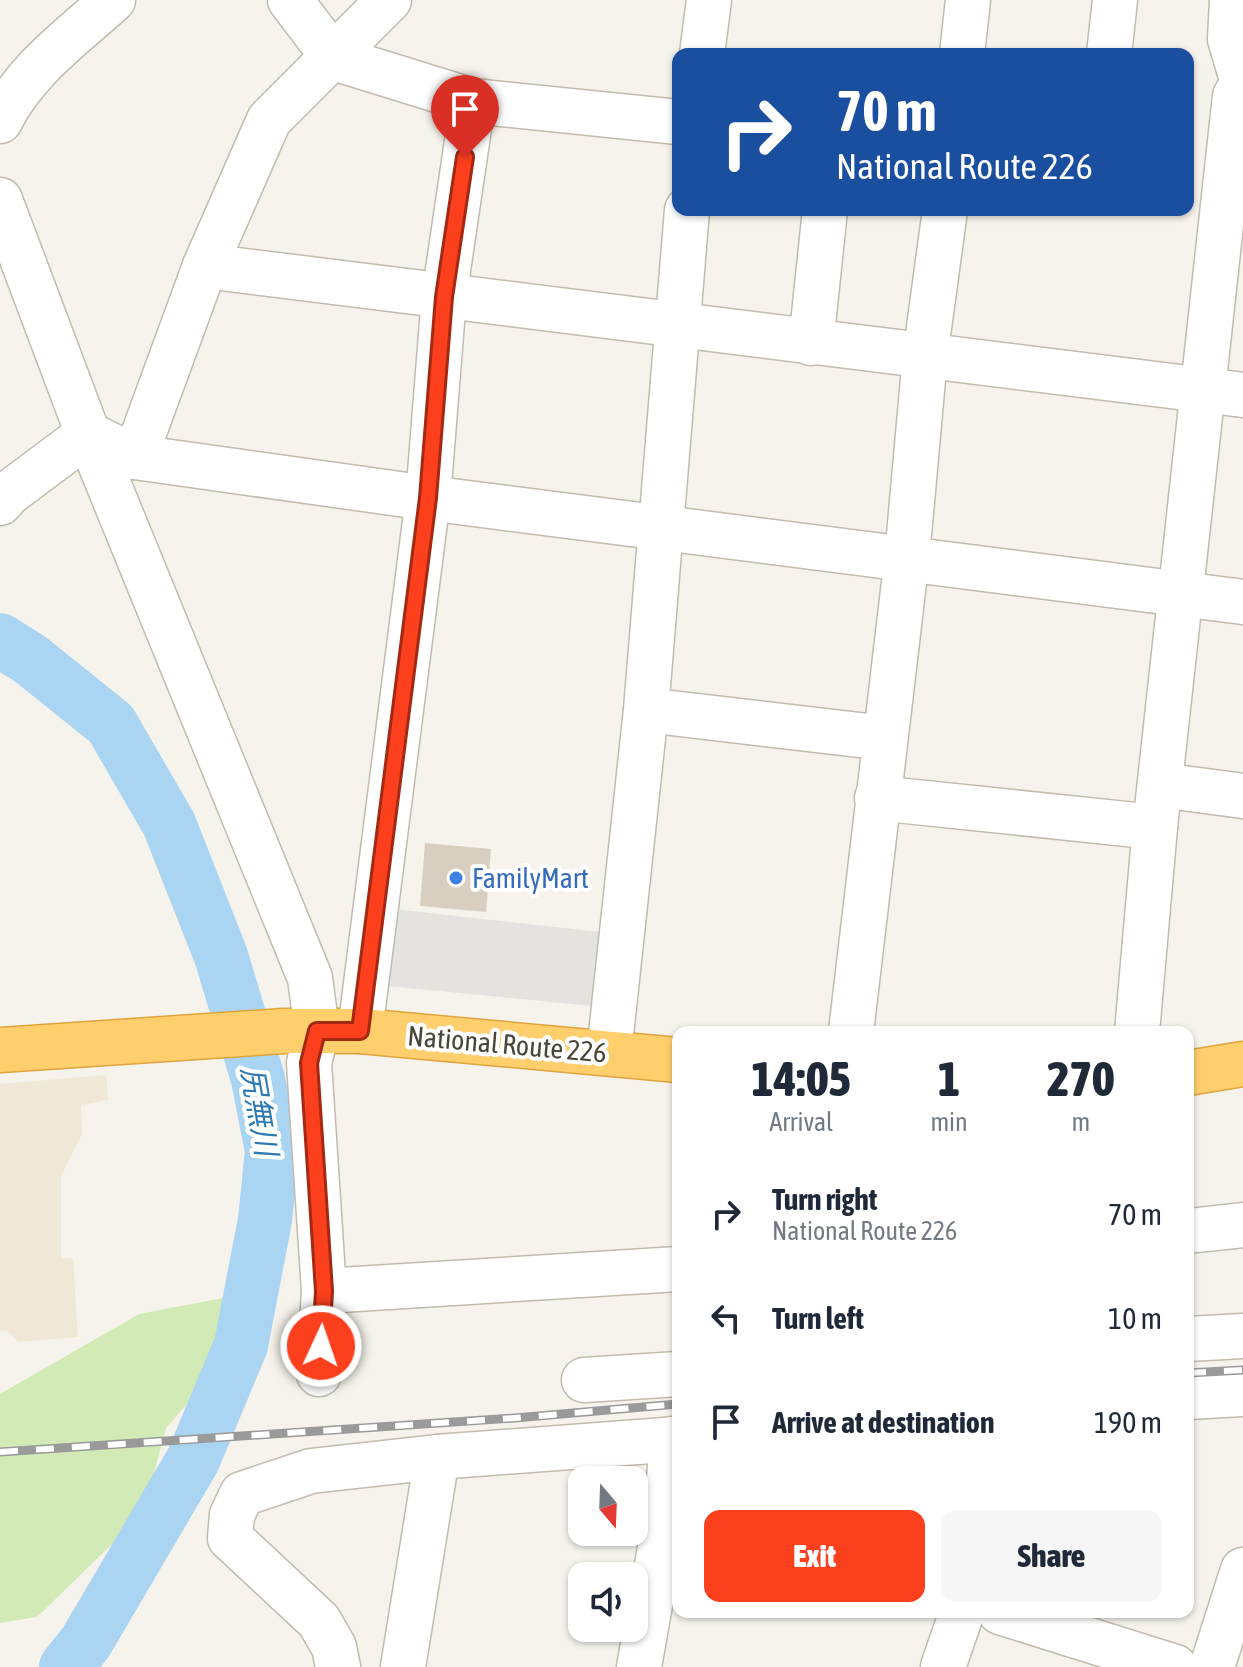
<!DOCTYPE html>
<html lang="en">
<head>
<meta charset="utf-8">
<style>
  body { margin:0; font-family:"Asap Condensed","Noto Sans JP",sans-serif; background:#f6f6f7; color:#1f2937; height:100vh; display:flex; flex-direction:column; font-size:30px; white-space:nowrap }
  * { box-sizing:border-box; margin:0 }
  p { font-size:26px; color:#747a83 }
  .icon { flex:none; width:44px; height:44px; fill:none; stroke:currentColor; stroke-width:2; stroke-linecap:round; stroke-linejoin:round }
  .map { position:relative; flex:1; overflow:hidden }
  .details { position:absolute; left:672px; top:1026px; width:522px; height:592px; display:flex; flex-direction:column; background:#fff; border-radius:16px; box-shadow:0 2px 6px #0004 }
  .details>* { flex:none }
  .guide { position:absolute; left:672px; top:48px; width:522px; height:168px; border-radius:16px; box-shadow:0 2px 6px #0004; background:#1a4fa0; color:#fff; overflow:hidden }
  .needle { width:52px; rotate:161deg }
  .buttons { position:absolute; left:568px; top:1466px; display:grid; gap:16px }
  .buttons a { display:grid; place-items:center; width:80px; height:80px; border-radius:16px; background:#fff; box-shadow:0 2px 6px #0004; font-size:40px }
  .pin { position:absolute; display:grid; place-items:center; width:68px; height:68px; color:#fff; margin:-82px -34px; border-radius:50% 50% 50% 0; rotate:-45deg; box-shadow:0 0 8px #0007 }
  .pin .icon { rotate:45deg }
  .me { position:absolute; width:88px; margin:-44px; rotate:3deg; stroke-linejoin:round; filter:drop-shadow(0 0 6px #0008) }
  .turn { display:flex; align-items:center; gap:28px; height:168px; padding:0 32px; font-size:36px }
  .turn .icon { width:104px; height:104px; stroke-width:2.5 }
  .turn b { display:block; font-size:56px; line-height:68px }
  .eta { display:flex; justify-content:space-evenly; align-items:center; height:136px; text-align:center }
  .eta b { font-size:48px; font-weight:800; line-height:56px }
  .cta { display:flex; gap:16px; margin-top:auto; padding:16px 32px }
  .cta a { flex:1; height:92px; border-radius:16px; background:#fc3f1d; color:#fff; font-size:32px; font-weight:800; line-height:92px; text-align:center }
  .cta a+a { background:#f6f6f7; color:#1f2937 }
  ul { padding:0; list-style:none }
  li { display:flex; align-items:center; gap:24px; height:104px; padding:0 32px }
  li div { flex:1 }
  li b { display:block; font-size:30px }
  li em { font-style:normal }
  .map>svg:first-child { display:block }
  .education { fill:#efe8d6 }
  .green { fill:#d2eab5 }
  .parking { fill:#e5e3e0 }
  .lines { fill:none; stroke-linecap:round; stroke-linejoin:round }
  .river { stroke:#a9d4f2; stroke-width:54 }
  .building { fill:#d8cfc1 }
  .minor-casing { stroke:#c2bbae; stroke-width:47 }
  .highway-casing { stroke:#e0a43c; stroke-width:47 }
  .minor { stroke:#fff; stroke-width:44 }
  .highway { stroke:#ffcf6e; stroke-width:44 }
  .rail-casing { stroke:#9a9a9a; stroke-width:9 }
  .rail { stroke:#fff; stroke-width:6; stroke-dasharray:18; stroke-linecap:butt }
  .route-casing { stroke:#a42913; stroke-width:20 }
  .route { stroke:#fc3f1d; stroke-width:14 }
  .shop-dot { fill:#3f7fe0; stroke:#fff; stroke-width:3 }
  .labels { text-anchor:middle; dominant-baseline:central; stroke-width:8; stroke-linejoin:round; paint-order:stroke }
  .shop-label { font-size:28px; fill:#366cbe; stroke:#fff; text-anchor:start }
  .street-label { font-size:28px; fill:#4b4439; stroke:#fff }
  .water-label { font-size:30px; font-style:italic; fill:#2e7ab2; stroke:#fff }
</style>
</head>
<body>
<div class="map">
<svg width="1243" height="1667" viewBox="0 0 1243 1667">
  <rect width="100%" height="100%" fill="#f6f3ec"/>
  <polygon class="education" points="106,1075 108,1100 81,1105 82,1134 61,1176 61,1258 73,1258 78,1337 18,1342 7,1330 0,1331 0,1084"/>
  <polygon class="green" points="239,1295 223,1363 166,1428 143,1514 37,1617 0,1623 0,1394 139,1314"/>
  <polygon class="parking" points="385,908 610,933 602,1007 377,985"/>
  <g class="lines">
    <polyline class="river" points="0,640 30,659 111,724 169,824 221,956 258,1079 272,1151 265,1220 241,1345 193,1460 86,1642 66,1667"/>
  </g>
  <polygon class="building" points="425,843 491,849 486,912 420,906"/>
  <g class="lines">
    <g class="minor-casing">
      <g id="minor">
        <polyline points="290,0 334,58 473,101 678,122"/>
        <polyline points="1232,0 1230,39 1243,83"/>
        <polyline points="702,54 709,0"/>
        <polyline points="962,54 968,0"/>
        <polyline points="1109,54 1115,0"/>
        <path d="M0,121c24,-50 73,-85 113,-121"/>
        <polyline points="0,200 88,434 310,978 317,1031 309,1063 324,1291 319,1374"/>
        <polyline points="205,266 1243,395"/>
        <polyline points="811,343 825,210"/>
        <polyline points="135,457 205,266 269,120 389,0"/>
        <polyline points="0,503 9,493 88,434 135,457 428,498 1243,602"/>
        <polyline points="646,710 885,738"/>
        <polyline points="1160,785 1243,796"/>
        <polyline points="877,798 1155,827"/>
        <polyline points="360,1031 428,498 444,297 473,101"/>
        <polyline points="851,1032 907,557 925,357 945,210"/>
        <polyline points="1137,1032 1155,827 1235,96 1243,84"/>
        <polyline points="609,1053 646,710 687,210"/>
        <polyline points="1188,1231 1243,1225"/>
        <polyline points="324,1291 678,1269"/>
        <polyline points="1188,1339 1243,1336"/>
        <polyline points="584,1380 678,1374"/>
        <polyline points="1188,1397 1243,1394"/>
        <polyline points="1000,1612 1175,1667"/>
        <polyline points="338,1667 334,1647 319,1621 230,1538 232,1515 242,1494 311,1471 437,1457 678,1439"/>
        <polyline points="403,1667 437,1457"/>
        <polyline points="639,1667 667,1508 672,1439"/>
        <polyline points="943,1667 962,1612"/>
        <polyline points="1212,1667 1243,1570"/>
      </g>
    </g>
    <g class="highway-casing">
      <g id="highway">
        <polyline points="0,1050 284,1031 360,1031 678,1060"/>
        <polyline points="1188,1073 1243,1064"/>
      </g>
    </g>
    <use href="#minor" class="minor"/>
    <use href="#highway" class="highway"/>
    <g class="rail-casing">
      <g id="rail">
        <polyline points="1188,1373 1243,1370"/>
        <polyline points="0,1452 515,1418 678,1404"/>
      </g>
    </g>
    <use href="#rail" class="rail"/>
  </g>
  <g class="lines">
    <g class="route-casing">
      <polyline id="route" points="321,1346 324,1291 309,1063 317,1031 360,1031 428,498 444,297 465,157"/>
    </g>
    <use href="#route" class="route"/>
  </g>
  <circle class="shop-dot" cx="456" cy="878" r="8"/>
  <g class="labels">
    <g class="shop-label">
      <text x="472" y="878">FamilyMart</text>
    </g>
    <g class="street-label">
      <text transform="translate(507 1044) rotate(5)">National Route 226</text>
    </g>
    <g class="water-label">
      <text transform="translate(260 1111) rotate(80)">尻無川</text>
    </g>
  </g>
</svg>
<div class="buttons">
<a><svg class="needle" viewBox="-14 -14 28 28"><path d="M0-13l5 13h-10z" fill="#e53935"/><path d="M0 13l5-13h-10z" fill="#747a83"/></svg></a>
<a><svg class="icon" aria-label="sound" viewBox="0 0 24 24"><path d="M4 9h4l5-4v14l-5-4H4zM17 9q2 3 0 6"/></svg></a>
</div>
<div class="pin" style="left:465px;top:157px;background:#d93025"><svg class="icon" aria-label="arrive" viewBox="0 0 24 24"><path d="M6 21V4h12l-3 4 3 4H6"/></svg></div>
<svg class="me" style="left:321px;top:1346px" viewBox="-20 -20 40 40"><circle r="17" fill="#fc3f1d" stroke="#fff" stroke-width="3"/><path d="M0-11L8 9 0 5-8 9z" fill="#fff"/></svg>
<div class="guide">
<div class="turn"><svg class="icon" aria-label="right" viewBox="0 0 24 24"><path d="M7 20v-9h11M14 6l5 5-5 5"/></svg><div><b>70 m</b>National Route 226</div></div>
</div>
<section class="details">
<div class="eta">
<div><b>14:05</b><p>Arrival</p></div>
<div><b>1</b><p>min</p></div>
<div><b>270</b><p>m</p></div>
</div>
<ul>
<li><svg class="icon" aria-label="right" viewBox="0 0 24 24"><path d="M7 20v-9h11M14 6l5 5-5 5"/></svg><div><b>Turn right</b><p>National Route 226</p></div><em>70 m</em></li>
<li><svg class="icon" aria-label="left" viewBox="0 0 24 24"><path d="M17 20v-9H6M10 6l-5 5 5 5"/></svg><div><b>Turn left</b></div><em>10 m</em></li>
<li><svg class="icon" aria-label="arrive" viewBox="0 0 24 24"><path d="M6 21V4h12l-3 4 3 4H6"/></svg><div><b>Arrive at destination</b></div><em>190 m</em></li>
</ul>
<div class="cta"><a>Exit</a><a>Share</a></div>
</section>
</div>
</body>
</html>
